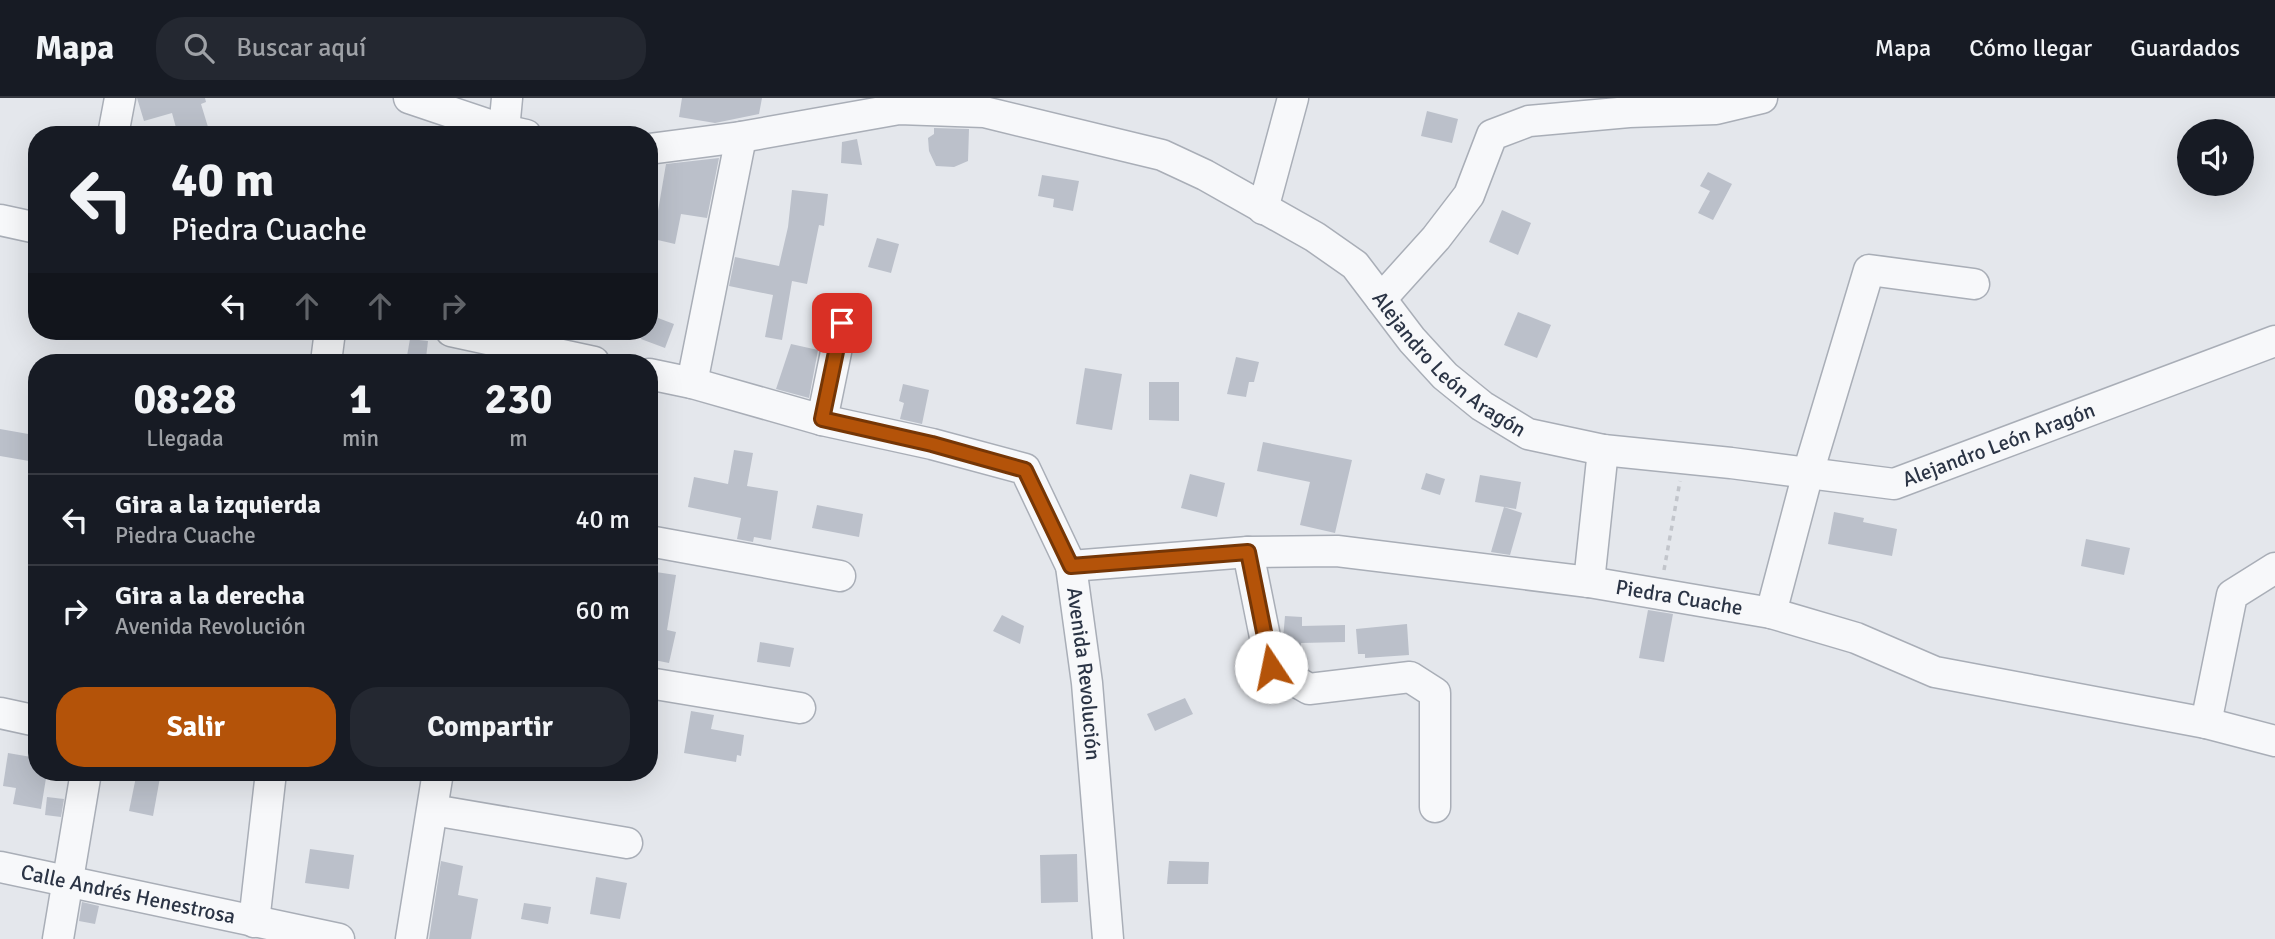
<!DOCTYPE html>
<html lang="es">
<head>
<meta charset="utf-8">
<style>
  body { margin:0; font-family:Signika,sans-serif; background:#242831; color:#f1f3f6; height:100vh; display:flex; flex-direction:column; font-size:26px; white-space:nowrap }
  * { box-sizing:border-box; margin:0 }
  p { font-size:23px; color:#9ea1a6 }
  .icon { flex:none; width:38px; height:38px; fill:none; stroke:currentColor; stroke-width:2; stroke-linecap:round; stroke-linejoin:round }
  .map { position:relative; flex:1; overflow:hidden }
  .side { position:absolute; left:28px; top:256px; width:630px; height:427px; display:flex; flex-direction:column; background:#171b24; border-radius:28px; box-shadow:0 7px 28px #0002 }
  .side>* { flex:none }
  .guide { position:absolute; left:28px; top:28px; width:630px; height:214px; border-radius:28px; box-shadow:0 7px 28px #0002; background:#171b24; color:#f1f3f6; overflow:hidden }
  .controls { position:absolute; left:2177px; top:21px; display:grid; gap:14px }
  .controls a { display:grid; place-items:center; width:77px; height:77px; border-radius:50%; background:#171b24; box-shadow:0 7px 28px #0002; font-size:35px }
  .pin { position:absolute; display:grid; place-items:center; width:60px; height:60px; color:#fff; margin:-30px; border-radius:14px; box-shadow:0 4px 10px #0006 }
  .me { position:absolute; width:77px; margin:-38px; rotate:349deg; stroke-linejoin:round; filter:drop-shadow(0 0 5px #0008) }
  .turn { display:flex; align-items:center; gap:24px; height:147px; padding:0 28px; font-size:32px }
  .turn .icon { width:91px; height:91px; stroke-width:2.5 }
  .turn b { display:block; font-size:49px; line-height:60px }
  .lanes { display:flex; align-items:center; height:66px; padding:0 28px; background:#0003; justify-content:center; gap:35px; direction:ltr }
  .lanes .off { opacity:.35 }
  .eta { display:flex; justify-content:space-evenly; align-items:center; height:119px; text-align:center }
  .eta b { font-size:42px; font-weight:700; line-height:49px }
  .action { display:flex; gap:14px; margin-top:auto; padding:14px 28px }
  .action a { flex:1; height:80px; border-radius:28px; background:#b45309; color:#fff; font-size:28px; font-weight:700; line-height:80px; text-align:center }
  .action a+a { background:#242831; color:#f1f3f6 }
  ul { padding:0; list-style:none }
  li { display:flex; align-items:center; gap:21px; height:91px; padding:0 28px; border-top:2px solid #363941 }
  li div { flex:1 }
  li b { display:block; font-size:26px }
  li em { font-style:normal }
  header { display:flex; align-items:center; gap:42px; box-sizing:border-box; height:98px; padding:0 35px; background:#171b24; border-bottom:2px solid #363941 }
  header strong { font-size:33px }
  nav { display:flex; gap:38px; margin-inline-start:auto; font-size:24px }
  .search { width:490px; height:63px; background:#242831; display:flex; align-items:center; gap:18px; box-sizing:border-box; padding:0 24px; border-radius:28px; color:#9ea1a6; font-size:26px }
  .map>svg:first-child { display:block }
  .building { fill:#bbc0ca }
  .lines { fill:none; stroke-linecap:round; stroke-linejoin:round }
  .minor-casing { stroke:#a9aeb7; stroke-width:33 }
  .path { stroke:#c2c5cb; stroke-width:3.5; stroke-dasharray:5 5; stroke-linecap:butt }
  .minor { stroke:#f7f8fa; stroke-width:30 }
  .route-casing { stroke:#753606; stroke-width:18 }
  .route { stroke:#b45309; stroke-width:12 }
  .labels { text-anchor:middle; dominant-baseline:central; stroke-width:5; stroke-linejoin:round; paint-order:stroke }
  .street-label { font-size:21px; fill:#2b3445; stroke:#f4f6f9 }
</style>
</head>
<body>
<header>
<strong>Mapa</strong>
<div class="search"><svg class="icon" aria-label="search" viewBox="0 0 24 24"><circle cx="10" cy="10" r="6"/><path d="M15 15l6 6"/></svg>Buscar aquí</div>
<nav><a>Mapa</a><a>Cómo llegar</a><a>Guardados</a></nav>
</header>
<div class="map">
<svg width="2275" height="841" viewBox="0 0 2275 841">
  <rect width="100%" height="100%" fill="#e4e7ec"/>
  <g class="building">
    <polygon points="137,0 205,0 206,4 201,6 208,29 178,37 172,15 144,23"/>
    <polygon points="682,0 762,0 759,16 715,25 679,19"/>
    <polygon points="1427,13 1458,21 1452,45 1421,38"/>
    <polygon points="934,30 969,31 968,63 954,69 936,68 929,53 928,40 934,36"/>
    <polygon points="857,41 862,67 841,65 842,44"/>
    <polygon points="719,60 707,120 681,116 675,146 649,140 649,111 658,113 666,66"/>
    <polygon points="1708,74 1732,86 1713,122 1698,115 1710,93 1700,88"/>
    <polygon points="1042,77 1079,83 1073,113 1053,109 1054,101 1038,98"/>
    <polygon points="792,92 828,96 824,128 819,127 807,186 792,183 782,242 765,239 773,197 729,188 735,159 779,168 788,129"/>
    <polygon points="1502,112 1531,125 1518,157 1489,144"/>
    <polygon points="877,140 899,146 891,175 868,169"/>
    <polygon points="1518,214 1551,227 1537,260 1504,247"/>
    <polygon points="650,217 674,226 665,250 641,241 644,233 649,233"/>
    <polygon points="410,241 428,243 426,260 407,258"/>
    <polygon points="791,246 818,252 809,300 776,291"/>
    <polygon points="1236,259 1259,264 1254,284 1249,284 1246,299 1227,296"/>
    <polygon points="1085,270 1122,276 1112,332 1076,326"/>
    <polygon points="1149,284 1179,284 1179,323 1149,322"/>
    <polygon points="903,286 929,292 922,326 900,321 904,305 899,303"/>
    <polygon points="0,331 34,337 29,363 0,358"/>
    <polygon points="1263,344 1352,362 1335,435 1300,427 1310,384 1257,373"/>
    <polygon points="734,352 753,355 747,388 778,393 771,442 754,439 753,444 737,441 741,420 688,409 694,379 728,386"/>
    <polygon points="1426,375 1445,381 1440,397 1421,391"/>
    <polygon points="1190,376 1225,385 1217,419 1181,410"/>
    <polygon points="1480,377 1521,384 1516,411 1475,404"/>
    <polygon points="817,407 863,416 859,439 812,430"/>
    <polygon points="1504,409 1522,415 1510,457 1491,454"/>
    <polygon points="1834,414 1864,420 1863,424 1897,431 1892,458 1828,446"/>
    <polygon points="2086,441 2130,450 2124,477 2081,468"/>
    <polygon points="649,473 676,477 667,532 676,534 669,565 649,561"/>
    <polygon points="1648,512 1673,516 1664,564 1639,560"/>
    <polygon points="1002,517 1024,528 1020,546 993,533"/>
    <polygon points="1285,518 1302,519 1302,528 1345,527 1345,544 1301,545 1301,551 1285,550 1283,541"/>
    <polygon points="1407,526 1409,557 1365,560 1365,556 1358,556 1356,531"/>
    <polygon points="760,544 794,550 790,569 757,564"/>
    <polygon points="1185,600 1193,616 1155,633 1147,616"/>
    <polygon points="691,613 714,617 711,631 744,637 741,658 737,657 736,664 684,655"/>
    <polygon points="8,655 37,660 37,674 47,674 41,711 13,706 16,690 3,688"/>
    <polygon points="137,674 161,674 153,718 129,713"/>
    <polygon points="47,699 64,701 61,719 45,717"/>
    <polygon points="310,751 354,757 349,791 305,785"/>
    <polygon points="1077,756 1078,804 1041,805 1040,757"/>
    <polygon points="441,763 463,768 458,797 478,801 471,841 429,841"/>
    <polygon points="1169,763 1209,764 1208,786 1167,786"/>
    <polygon points="596,779 627,785 620,821 590,816"/>
    <polygon points="82,804 99,808 95,826 79,823"/>
    <polygon points="524,805 551,809 548,826 521,821"/>
  </g>
  <g class="lines">
    <g class="minor-casing">
      <g id="minor">
        <polyline points="409,0 504,32 526,37"/>
        <polyline points="504,32 507,0"/>
        <polyline points="113,37 120,0"/>
        <path id="s1" d="M649,51l92,-12 158,-28 85,3 178,43 43,20 110,62 40,28 57,75 33,36 37,30 46,28 75,16 128,13 163,21 381,-143"/>
        <polyline points="1263,111 1293,0"/>
        <polyline points="0,122 37,130"/>
        <polyline points="1381,201 1436,140 1469,97 1492,37 1529,23 1629,14 1716,11 1762,0"/>
        <polyline points="451,233 594,264"/>
        <polyline points="326,264 330,233"/>
        <path id="s2" d="M649,276l43,9 130,37 110,24 93,25 46,97 16,117 21,256"/>
        <polyline points="692,285 741,39"/>
        <polyline points="822,322 842,225"/>
        <polyline points="649,443 840,478"/>
        <polyline points="1248,454 1271,569 1309,591 1410,579 1435,595 1435,709"/>
        <path id="s3" d="M1071,468l177,-14 89,-1 252,31 182,31 85,25 79,34 271,51 69,18"/>
        <polyline points="1589,484 1603,352"/>
        <polyline points="1771,515 1808,375 1869,172 1974,186"/>
        <polyline points="649,585 800,610"/>
        <polyline points="0,615 37,623"/>
        <polyline points="2206,625 2232,497 2275,470"/>
        <polyline points="433,712 627,745"/>
        <path id="s4" d="M0,769l339,72"/>
        <polyline points="254,824 271,674"/>
        <polyline points="58,841 86,674"/>
        <polyline points="411,841 438,674"/>
      </g>
    </g>
    <polyline class="path" points="1664,472 1680,383"/>
    <use href="#minor" class="minor"/>
  </g>
  <g class="lines">
    <g class="route-casing">
      <polyline id="route" points="842,225 822,321 932,346 1025,372 1071,468 1248,454 1271,569"/>
    </g>
    <use href="#route" class="route"/>
  </g>
  <g class="labels">
    <g class="street-label">
      <text stroke="none"><textPath href="#s1" startOffset="882">Alejandro León Aragón</textPath></text>
      <text stroke="none"><textPath href="#s1" startOffset="1470">Alejandro León Aragón</textPath></text>
      <text stroke="none"><textPath href="#s3" startOffset="612">Piedra Cuache</textPath></text>
      <text stroke="none"><textPath href="#s2" startOffset="604">Avenida Revolución</textPath></text>
      <text stroke="none"><textPath href="#s4" startOffset="131">Calle Andrés Henestrosa</textPath></text>
    </g>
  </g>
</svg>
<div class="controls">
<a><svg class="icon" aria-label="sound" viewBox="0 0 24 24"><path d="M4 9h4l5-4v14l-5-4H4zM17 9q2 3 0 6"/></svg></a>
</div>
<div class="pin" style="left:842px;top:225px;background:#d93025"><svg class="icon" aria-label="arrive" viewBox="0 0 24 24"><path d="M6 21V4h12l-3 4 3 4H6"/></svg></div>
<svg class="me" style="left:1271px;top:569px" viewBox="-20 -20 40 40"><circle r="19" fill="#fff"/><path d="M0-13L10 11 0 6-10 11z" fill="#b45309"/></svg>
<div class="guide">
<div class="turn"><svg class="icon" aria-label="left" viewBox="0 0 24 24"><path d="M17 20v-9H6M10 6l-5 5 5 5"/></svg><div><b>40 m</b>Piedra Cuache</div></div>
<div class="lanes"><svg class="icon" aria-label="left" viewBox="0 0 24 24"><path d="M17 20v-9H6M10 6l-5 5 5 5"/></svg><svg class="icon off" aria-label="ahead" viewBox="0 0 24 24"><path d="M12 20V5M6 11l6-6 6 6"/></svg><svg class="icon off" aria-label="ahead" viewBox="0 0 24 24"><path d="M12 20V5M6 11l6-6 6 6"/></svg><svg class="icon off" aria-label="right" viewBox="0 0 24 24"><path d="M7 20v-9h11M14 6l5 5-5 5"/></svg></div>
</div>
<section class="side">
<div class="eta">
<div><b>08:28</b><p>Llegada</p></div>
<div><b>1</b><p>min</p></div>
<div><b>230</b><p>m</p></div>
</div>
<ul>
<li><svg class="icon" aria-label="left" viewBox="0 0 24 24"><path d="M17 20v-9H6M10 6l-5 5 5 5"/></svg><div><b>Gira a la izquierda</b><p>Piedra Cuache</p></div><em>40 m</em></li>
<li><svg class="icon" aria-label="right" viewBox="0 0 24 24"><path d="M7 20v-9h11M14 6l5 5-5 5"/></svg><div><b>Gira a la derecha</b><p>Avenida Revolución</p></div><em>60 m</em></li>
</ul>
<div class="action"><a>Salir</a><a>Compartir</a></div>
</section>
</div>
</body>
</html>
